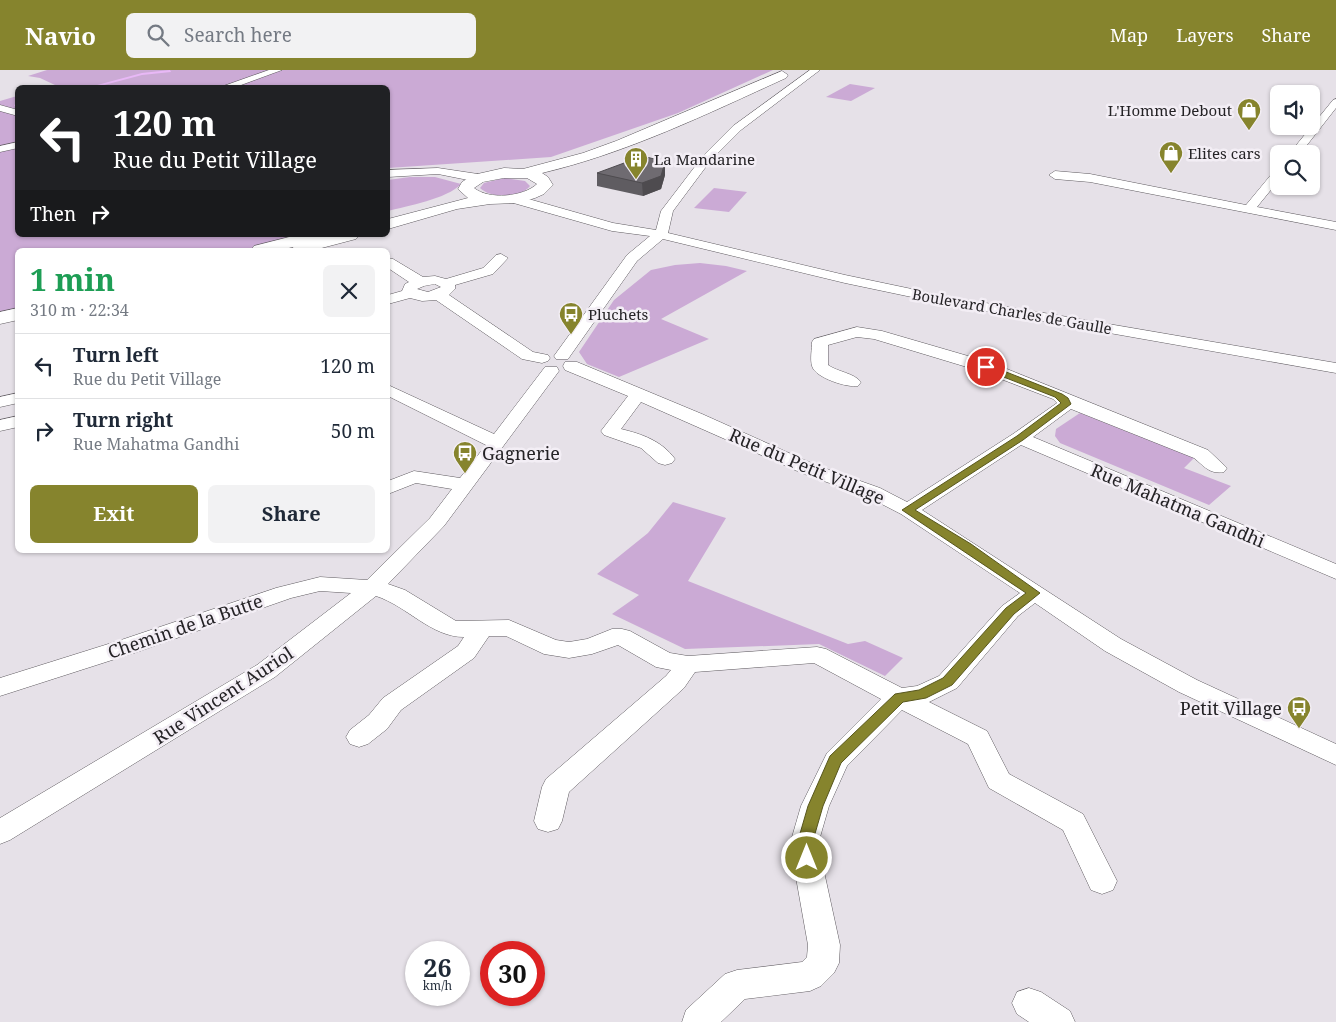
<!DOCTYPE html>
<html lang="en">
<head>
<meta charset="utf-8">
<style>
  body { margin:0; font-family:"Noto Serif",serif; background:#f2f2f3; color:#1f2937; height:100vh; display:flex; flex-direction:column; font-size:19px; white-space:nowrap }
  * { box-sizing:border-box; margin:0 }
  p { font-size:16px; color:#747a83 }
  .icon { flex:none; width:28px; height:28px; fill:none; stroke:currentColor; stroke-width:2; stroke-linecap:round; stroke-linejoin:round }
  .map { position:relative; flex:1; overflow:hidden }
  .side { position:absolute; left:15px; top:178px; width:375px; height:305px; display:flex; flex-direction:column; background:#fff; border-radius:8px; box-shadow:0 1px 4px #0004 }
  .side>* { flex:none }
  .banner { position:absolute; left:15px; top:15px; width:375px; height:152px; border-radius:8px; box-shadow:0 1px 4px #0004; background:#202124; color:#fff; overflow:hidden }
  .controls { position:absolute; left:1270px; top:15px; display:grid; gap:10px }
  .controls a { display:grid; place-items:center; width:50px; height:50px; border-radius:8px; background:#fff; box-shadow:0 1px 4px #0004; font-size:25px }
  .speed { position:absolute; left:405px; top:871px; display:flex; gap:10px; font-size:25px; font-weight:700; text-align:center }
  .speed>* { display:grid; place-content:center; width:65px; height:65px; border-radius:50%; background:#fff; box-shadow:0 1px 4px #0004; line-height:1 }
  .speed small { font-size:12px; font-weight:400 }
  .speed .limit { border:8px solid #d22; background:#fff; color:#111 }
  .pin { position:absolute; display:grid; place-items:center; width:42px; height:42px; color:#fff; margin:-21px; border:2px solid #fff; border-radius:50%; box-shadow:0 1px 5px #0007 }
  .me { position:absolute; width:55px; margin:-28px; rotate:0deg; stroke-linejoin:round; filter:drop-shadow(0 0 4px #0008) }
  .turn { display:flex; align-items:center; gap:18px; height:105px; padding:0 15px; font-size:22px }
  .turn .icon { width:65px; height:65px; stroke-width:2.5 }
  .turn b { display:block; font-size:35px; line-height:42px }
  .then { display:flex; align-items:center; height:48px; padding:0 15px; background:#0003; gap:10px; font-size:19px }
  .round { display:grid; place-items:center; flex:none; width:52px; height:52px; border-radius:8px; background:#f2f2f3 }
  .summary { display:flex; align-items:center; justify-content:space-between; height:85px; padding:0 15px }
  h1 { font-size:30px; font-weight:700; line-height:38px; color:#1e9e55 }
  .button { display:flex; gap:10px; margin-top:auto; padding:10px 15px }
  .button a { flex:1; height:58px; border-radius:8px; background:#86842d; color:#fff; font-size:20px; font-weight:700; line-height:58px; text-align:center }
  .button a+a { background:#f2f2f3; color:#1f2937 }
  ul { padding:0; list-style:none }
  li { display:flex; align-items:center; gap:15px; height:65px; padding:0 15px; border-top:1px solid #e0e1e3 }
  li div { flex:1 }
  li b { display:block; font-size:19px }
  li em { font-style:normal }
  header { display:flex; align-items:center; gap:30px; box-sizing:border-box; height:70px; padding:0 25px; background:#86842d; color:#fff }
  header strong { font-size:24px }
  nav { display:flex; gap:28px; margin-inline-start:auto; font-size:18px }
  .search { width:350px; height:45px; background:#f2f2f3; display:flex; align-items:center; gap:12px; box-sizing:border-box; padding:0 18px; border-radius:8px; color:#747a83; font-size:19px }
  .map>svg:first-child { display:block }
  .green { fill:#cbaad5 }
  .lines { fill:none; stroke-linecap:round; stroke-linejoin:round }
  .stream { fill:#e8b8f6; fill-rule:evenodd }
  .minor-casing { stroke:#5f5b60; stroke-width:1 }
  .major-casing { stroke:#5f5b60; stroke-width:1 }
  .minor { fill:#fff; fill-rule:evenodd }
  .major { fill:#fff; fill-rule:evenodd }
  .wall { fill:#5f5c61 }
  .shaded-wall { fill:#4e4b4f }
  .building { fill:#6f6b71; stroke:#4e4b4f }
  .route { fill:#86842d; stroke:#57561d }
  .labels { text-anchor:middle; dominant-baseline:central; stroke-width:5; stroke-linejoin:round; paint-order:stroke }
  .far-poi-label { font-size:15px; fill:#252326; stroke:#f3eef5; text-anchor:start }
  .far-street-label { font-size:15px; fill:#252326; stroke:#f3eef5 }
  .poi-label { font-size:18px; fill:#252326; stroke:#f3eef5; text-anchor:start }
  .street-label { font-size:18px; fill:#252326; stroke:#f3eef5 }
</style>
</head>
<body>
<header>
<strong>Navio</strong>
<div class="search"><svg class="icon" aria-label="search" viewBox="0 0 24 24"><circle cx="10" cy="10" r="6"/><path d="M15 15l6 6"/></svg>Search here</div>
<nav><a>Map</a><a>Layers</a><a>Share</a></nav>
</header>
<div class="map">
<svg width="1336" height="952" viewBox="0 0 1336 952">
  <rect width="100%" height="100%" fill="#e6e1e8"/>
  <g class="green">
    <polygon points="47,0 773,0 678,43 551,87 388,98 388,18 48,18 55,15 40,8 28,6"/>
    <polygon points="850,14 875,18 851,31 826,27"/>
    <polygon points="17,26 18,165 302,165 245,180 18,180 17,238 0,242 0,38 5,36 0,35 0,31"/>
    <path d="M410,107h25l26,7c-14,15 -54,22 -73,27v-31z"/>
    <path d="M504,108l21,3 5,5c-9,12 -39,13 -50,2l4,-5z"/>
    <polygon points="714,118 747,122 729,142 694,138"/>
    <polygon points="700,193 726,196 747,201 661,249 709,269 619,307 587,294 579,282 614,230 651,200 675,195"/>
    <polygon points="1080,343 1194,388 1184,398 1231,416 1209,435 1060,373 1055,366 1056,359"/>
    <polygon points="673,432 726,448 688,511 848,574 865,571 903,588 885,606 819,574 685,579 612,544 639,525 597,504 648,463"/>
  </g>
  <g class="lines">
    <g class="stream">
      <polygon points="170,0 171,2 142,5 93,18 86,18 142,3"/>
      <polygon points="15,34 18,34 18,36 14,36"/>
    </g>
    <g class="minor-casing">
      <g id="minor">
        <polygon points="269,0 282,0 233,18 218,18"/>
        <polygon points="810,0 820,0 741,60 711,90 673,141 668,163 845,205 945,226 1336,293 1336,303 945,234 845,213 663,169 637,191 568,289 556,289 554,286 627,185 650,166 612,161 510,132 508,129 510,126 518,126 613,153 656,160 661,141 703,86 733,56"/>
        <polygon points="1336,29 1336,38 1300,84 1289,84 1333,30"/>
        <polygon points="0,35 18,40 18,46 0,41"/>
        <polygon points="18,72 18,78 0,82 0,76"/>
        <polygon points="438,98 478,104 484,108 478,112 438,104 388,107 388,100"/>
        <polygon points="1279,99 1279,110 1257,137 1336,152 1336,160 1090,112 1055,109 1049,105 1055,101 1090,104 1246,135 1275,100"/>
        <path d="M501,184l7,4 -15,16 -38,11v4l-6,6 84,57 15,3 2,3 -2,3 -6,2 -20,-4 -86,-59 -14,1 -12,-3 -22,6v-9l14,-4 3,-7 4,-2 -21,-14v-10l5,1 30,18 12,-1 11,3 37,-11 13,-13zM435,214l6,3 -13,5 -11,-3 7,-3z"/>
        <path d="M857,257l25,4 110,32 216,87 19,18 -3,4c-14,3 -20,-6 -30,-14l-123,-49 -38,28 303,127v15l-315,-134 -99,65 199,129 76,41 139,64v21l-157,-73 -74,-41 -70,-48 -17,13 -61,72 -28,14 58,29 22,43 74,40 34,67 -4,9 -11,4 -11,-4 -28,-60 -74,-42 -21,-44 -66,-34 -55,56 -18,40 -11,38 22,101 -1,18 -5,10 -13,13 -11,5 -65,8 -24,23h-39l4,-12 39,-36 12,-4 65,-8 5,-5 1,-12 -18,-101 11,-38 26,-53 54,-54 -67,-36 -119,9 -11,16 -115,104 -7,29 -4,8 -10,3 -10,-3 -4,-8 8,-34 4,-8 120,-103 5,-6 -15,-3 -38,-22 -26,9 -23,4 -25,-4 -38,-18h-17l-15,22 -73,52 -14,19 -19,15 -9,3 -9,-3 -4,-7 4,-7 19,-15 14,-17 75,-52 6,-9c-33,0 -57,-31 -88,-41l-101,81 -265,163 -10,4v-26l257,-153 94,-72 -31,-2 -29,7 -154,54 -137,44v-18l121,-38 155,-52 44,-11 47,3 63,-62 22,-29 -36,-6 -28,11v-13l26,-10 46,7 26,-33 -98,-49v-11l106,49 51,-67h12l2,4 -115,155 -56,58 17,6 51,31 53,-1 47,20 13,2 18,-3 25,-10h10l8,2 40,22 18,3 129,-9 9,2 76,39 15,-2 22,-10 63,-70 18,-13 -119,-79 -35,-18 -62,-22 -163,-72 -20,27c21,5 41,12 54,30l-3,4 -7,2 -7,-2 -17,-15 -37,-13 -3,-4 27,-35 -63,-26 -2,-4 2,-4h12l125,52 116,52 62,22 27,14 106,-68 44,-31 -4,-4 -73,-28 -106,-32 -17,-2 -29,8v20c10,7 26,8 33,17l-3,4c-10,2 -43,-8 -46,-20 -2,-7 0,-17 0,-24l2,-3z"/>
        <polygon points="18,323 18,333 0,337 0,327"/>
        <polygon points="18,346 18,357 0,361 0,350"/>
        <polygon points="1029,918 1041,922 1070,941 1075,952 1029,952 1017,944 1012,933 1017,922"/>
      </g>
    </g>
    <g class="major-casing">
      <g id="major">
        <path d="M782,1l6,4 -2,3c-79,36 -159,75 -244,95l6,4 5,8 -9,9 -9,4 -17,5 -28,1 -33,5 -69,20v-10l80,-21 -10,-9 4,-7 11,-7 31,-7 19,1 60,-16 33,-12zM504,108h23l10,6c-14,13 -48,16 -63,4l9,-6z"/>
        <polygon points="297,165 326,165 325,166 359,165 356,169 314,180 294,180 293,177 280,180 251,180 254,176"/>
        <polygon points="18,238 18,250 0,254 0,242"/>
      </g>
    </g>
    <use href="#minor" class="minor"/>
    <use href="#major" class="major"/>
  </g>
  <polygon class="wall" points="597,103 665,105 661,119 643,126 597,116"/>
  <polygon class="shaded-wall" points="665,92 665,105 661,119 643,126 642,113"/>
  <polygon class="building" points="643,86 665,92 661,106 642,113 597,103"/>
  <polygon class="route" points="986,294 1062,324 1068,328 1071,334 1023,370 915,440 971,474 1040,523 1014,544 952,615 926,628 903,632 841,693 823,736 812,774 815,788 813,792 807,794 802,792 797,774 808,736 830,686 895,624 919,620 943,608 1006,538 1026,523 902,440 1017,366 1061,333 1055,327 983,299 983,295"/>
  <defs>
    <g id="shop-pin" transform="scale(1.25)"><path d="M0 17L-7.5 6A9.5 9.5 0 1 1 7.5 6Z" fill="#86842d" stroke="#f3eef5"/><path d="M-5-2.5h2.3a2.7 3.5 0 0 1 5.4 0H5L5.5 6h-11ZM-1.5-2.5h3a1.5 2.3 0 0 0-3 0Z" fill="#fff"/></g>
    <g id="building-pin" transform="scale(1.25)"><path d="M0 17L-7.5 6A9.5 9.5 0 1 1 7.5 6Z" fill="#86842d" stroke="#f3eef5"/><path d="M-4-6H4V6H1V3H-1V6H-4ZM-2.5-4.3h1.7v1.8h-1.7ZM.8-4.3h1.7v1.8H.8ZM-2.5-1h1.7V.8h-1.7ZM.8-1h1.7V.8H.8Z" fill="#fff"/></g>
    <g id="bus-pin" transform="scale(1.25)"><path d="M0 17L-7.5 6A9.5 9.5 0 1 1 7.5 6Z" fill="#86842d" stroke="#f3eef5"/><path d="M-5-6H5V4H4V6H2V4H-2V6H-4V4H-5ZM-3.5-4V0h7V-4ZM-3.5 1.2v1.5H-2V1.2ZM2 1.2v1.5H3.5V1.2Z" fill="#fff"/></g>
  </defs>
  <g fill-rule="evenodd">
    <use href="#shop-pin" x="1249" y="40"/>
    <use href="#shop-pin" x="1171" y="83"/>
    <use href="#building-pin" x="636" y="89"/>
    <use href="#bus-pin" x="571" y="244"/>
    <use href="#bus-pin" x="465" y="383"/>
    <use href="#bus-pin" x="1299" y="638"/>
  </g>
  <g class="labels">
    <g class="far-poi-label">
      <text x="1232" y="40" text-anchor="end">L'Homme Debout</text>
      <text x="1188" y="83">Elites cars</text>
      <text x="654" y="89">La Mandarine</text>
      <text x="588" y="244">Pluchets</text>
    </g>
    <g class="far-street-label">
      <text transform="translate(1012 241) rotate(10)">Boulevard Charles de Gaulle</text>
    </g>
    <g class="poi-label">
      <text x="482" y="383">Gagnerie</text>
      <text x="1282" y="638" text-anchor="end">Petit Village</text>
    </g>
    <g class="street-label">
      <text transform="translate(807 396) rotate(23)">Rue du Petit Village</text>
      <text transform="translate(1178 435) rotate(23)">Rue Mahatma Gandhi</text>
      <text transform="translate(185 556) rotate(-19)">Chemin de la Butte</text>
      <text transform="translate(223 625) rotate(-33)">Rue Vincent Auriol</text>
    </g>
  </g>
</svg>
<div class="controls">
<a><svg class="icon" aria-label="sound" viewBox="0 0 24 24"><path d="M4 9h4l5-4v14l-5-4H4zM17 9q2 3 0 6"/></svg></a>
<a><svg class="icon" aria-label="search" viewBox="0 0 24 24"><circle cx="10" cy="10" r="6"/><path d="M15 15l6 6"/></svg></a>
</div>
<div class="speed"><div>26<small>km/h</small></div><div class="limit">30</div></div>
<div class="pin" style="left:986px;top:297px;background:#d93025"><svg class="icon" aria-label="arrive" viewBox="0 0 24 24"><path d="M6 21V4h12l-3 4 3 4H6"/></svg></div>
<svg class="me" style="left:807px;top:788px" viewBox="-20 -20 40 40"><circle r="17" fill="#86842d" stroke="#fff" stroke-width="3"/><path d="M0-11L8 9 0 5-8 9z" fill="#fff"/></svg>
<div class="banner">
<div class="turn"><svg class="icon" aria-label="left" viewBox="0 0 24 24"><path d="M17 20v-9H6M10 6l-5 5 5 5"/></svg><div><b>120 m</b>Rue du Petit Village</div></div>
<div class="then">Then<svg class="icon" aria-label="right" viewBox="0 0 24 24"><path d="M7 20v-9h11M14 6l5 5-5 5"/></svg></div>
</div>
<section class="side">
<div class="summary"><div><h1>1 min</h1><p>310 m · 22:34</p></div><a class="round"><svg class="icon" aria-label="close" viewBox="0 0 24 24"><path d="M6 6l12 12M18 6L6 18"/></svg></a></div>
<ul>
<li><svg class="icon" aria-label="left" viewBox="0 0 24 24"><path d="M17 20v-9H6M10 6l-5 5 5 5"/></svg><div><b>Turn left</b><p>Rue du Petit Village</p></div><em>120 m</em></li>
<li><svg class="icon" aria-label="right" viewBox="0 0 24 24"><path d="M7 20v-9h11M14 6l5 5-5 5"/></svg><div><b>Turn right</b><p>Rue Mahatma Gandhi</p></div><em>50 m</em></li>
</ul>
<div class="button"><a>Exit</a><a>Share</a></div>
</section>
</div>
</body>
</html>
